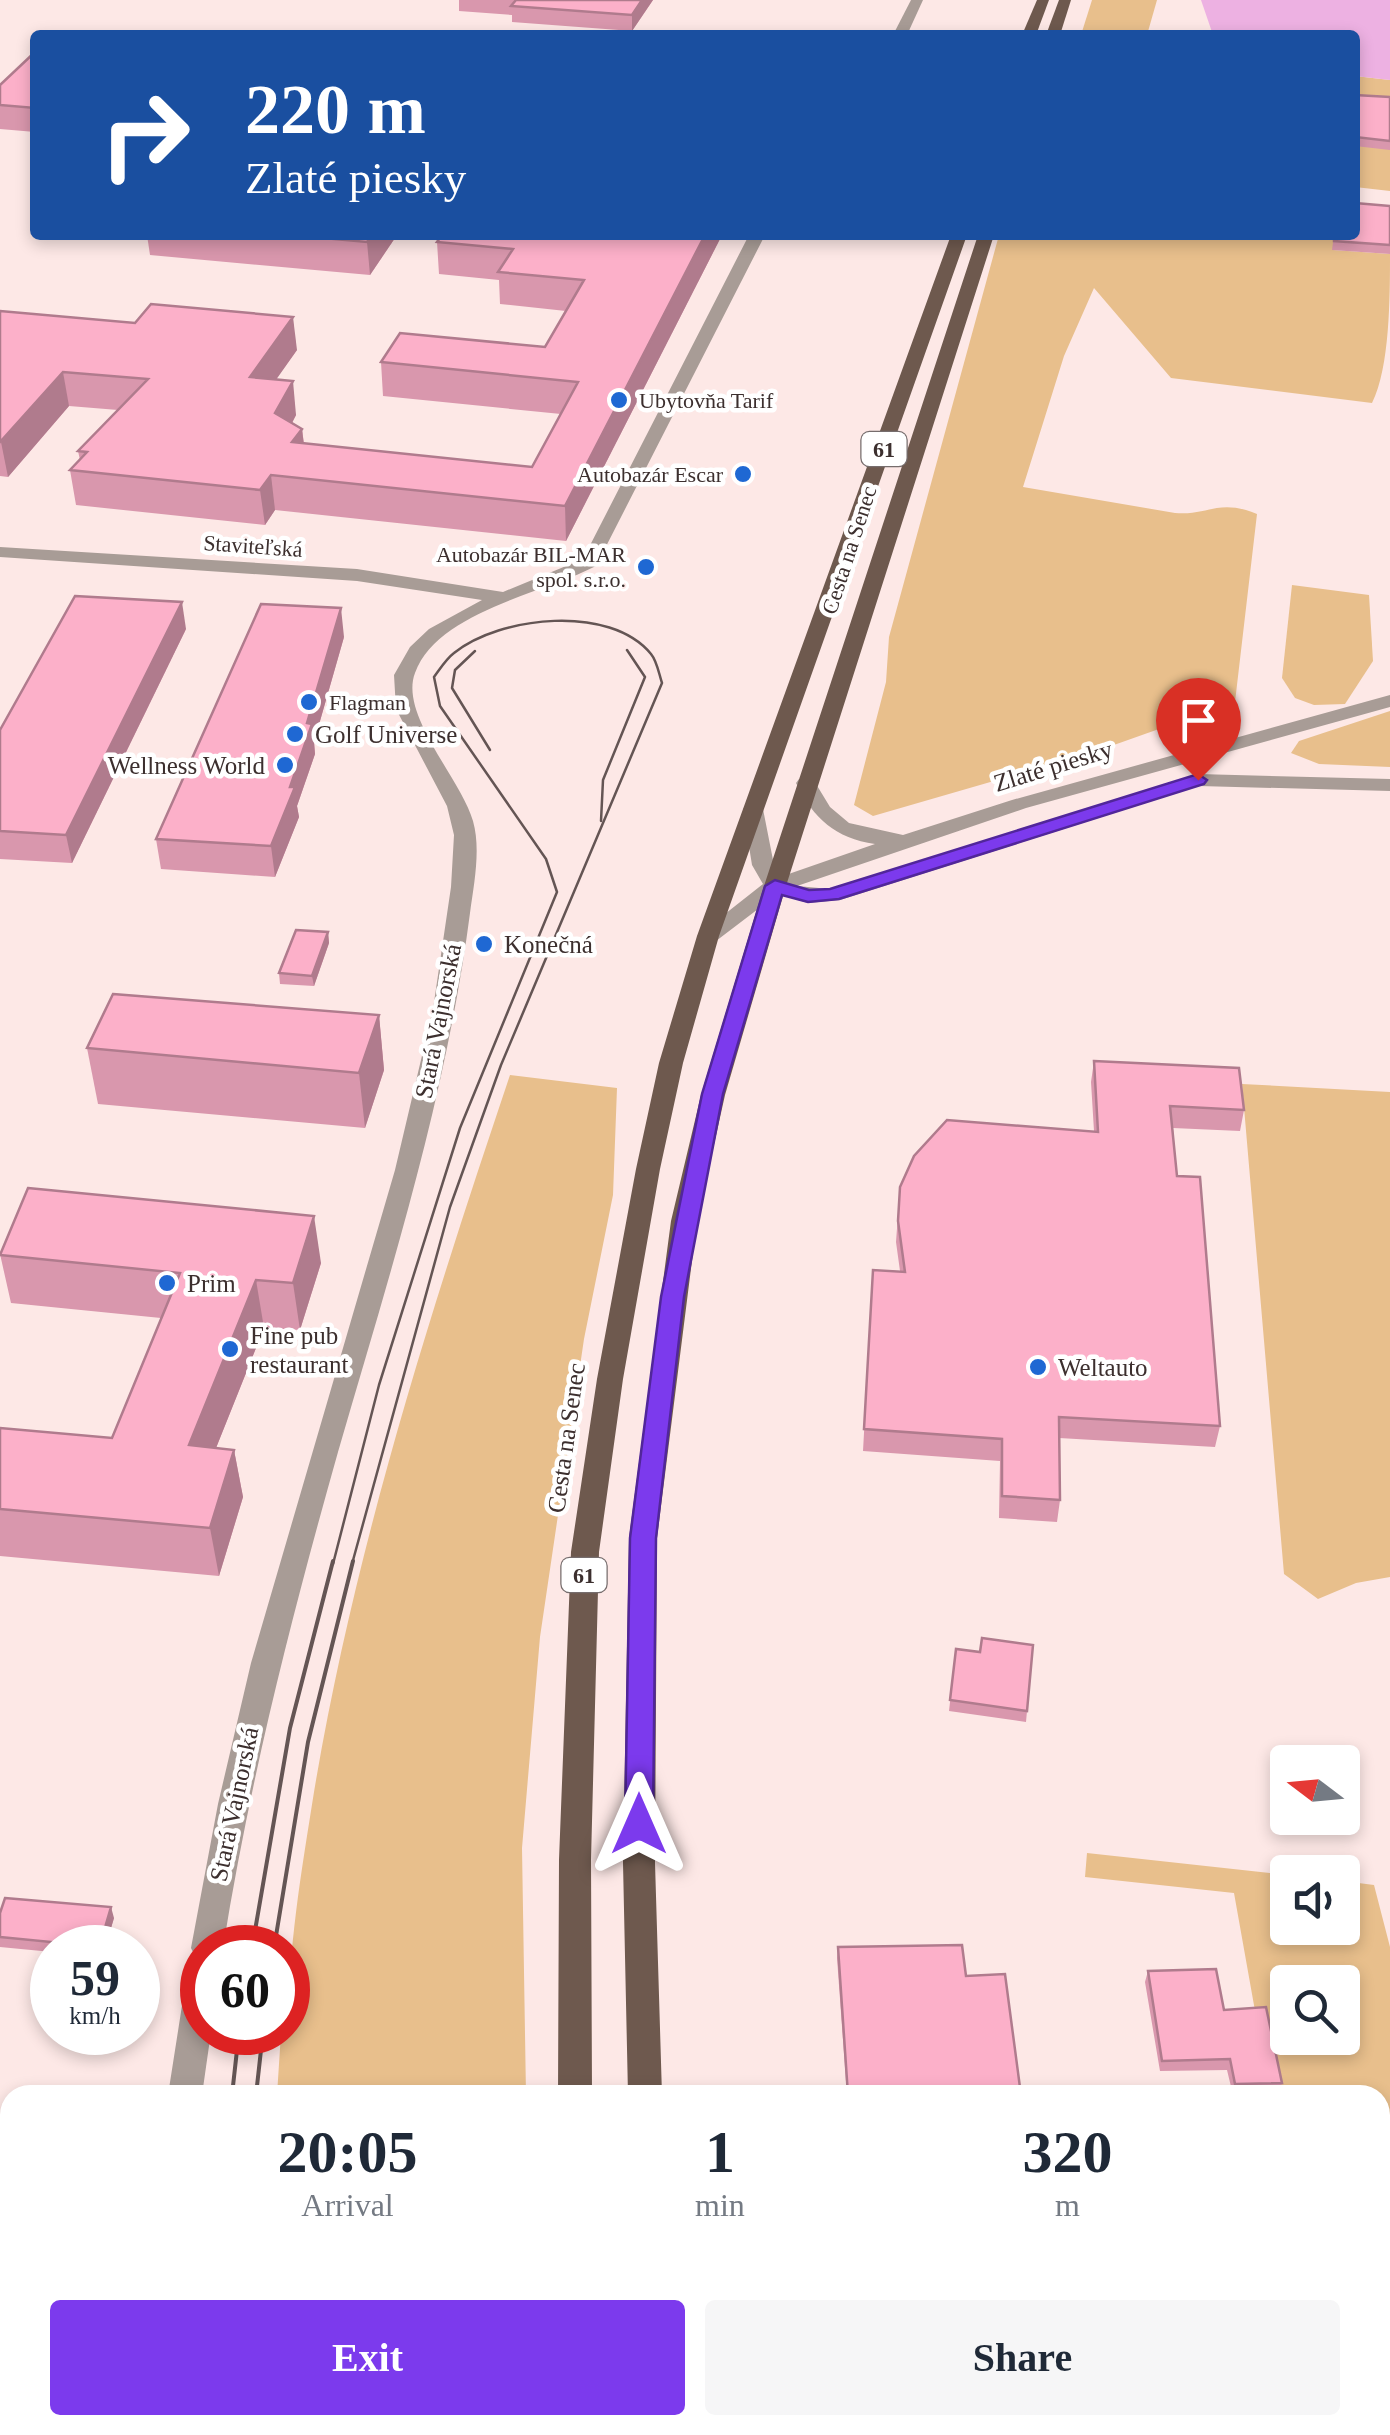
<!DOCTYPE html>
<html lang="en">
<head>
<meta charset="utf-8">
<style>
  body { margin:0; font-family:"Times New Roman",serif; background:#f6f6f7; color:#1f2937; height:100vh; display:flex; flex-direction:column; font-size:38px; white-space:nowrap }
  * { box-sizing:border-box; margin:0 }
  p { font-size:32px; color:#747a83 }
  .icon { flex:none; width:55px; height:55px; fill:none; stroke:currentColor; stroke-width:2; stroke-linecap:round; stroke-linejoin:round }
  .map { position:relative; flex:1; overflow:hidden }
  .side { position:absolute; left:0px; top:2085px; width:1390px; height:350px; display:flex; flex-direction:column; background:#fff; border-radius:30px 30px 0 0; box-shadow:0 5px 15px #0003 }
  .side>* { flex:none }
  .top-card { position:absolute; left:30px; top:30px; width:1330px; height:210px; border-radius:10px; box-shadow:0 5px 15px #0003; background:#1a4fa0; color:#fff; overflow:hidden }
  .needle { width:65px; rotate:286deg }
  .fabs { position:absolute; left:1270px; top:1745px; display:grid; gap:20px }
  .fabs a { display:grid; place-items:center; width:90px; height:90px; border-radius:10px; background:#fff; box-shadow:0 5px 15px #0003; font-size:50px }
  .speed { position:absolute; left:30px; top:1925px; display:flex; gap:20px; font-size:50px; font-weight:700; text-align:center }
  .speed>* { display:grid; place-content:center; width:130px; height:130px; border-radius:50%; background:#fff; box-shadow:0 5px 15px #0003; line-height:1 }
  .speed small { font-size:25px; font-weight:400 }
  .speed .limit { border:15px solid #d22; background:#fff; color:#111 }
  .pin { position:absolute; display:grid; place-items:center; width:85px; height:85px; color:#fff; margin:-102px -42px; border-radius:50% 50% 50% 0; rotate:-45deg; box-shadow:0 0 10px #0007 }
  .pin .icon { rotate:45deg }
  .me { position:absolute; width:110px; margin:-55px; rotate:0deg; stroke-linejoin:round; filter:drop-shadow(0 0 8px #0008) }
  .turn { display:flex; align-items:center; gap:35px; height:210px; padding:0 50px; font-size:45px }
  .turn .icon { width:130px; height:130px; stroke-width:2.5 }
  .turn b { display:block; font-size:70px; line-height:85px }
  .eta { display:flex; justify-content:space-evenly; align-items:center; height:170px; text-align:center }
  .eta b { font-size:60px; font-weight:700; line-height:70px }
  .cta { display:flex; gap:20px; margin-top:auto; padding:20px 50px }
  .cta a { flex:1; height:115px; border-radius:10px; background:#7c3aed; color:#fff; font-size:40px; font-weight:700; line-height:115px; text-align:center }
  .cta a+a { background:#f6f6f7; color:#1f2937 }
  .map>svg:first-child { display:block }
  .green { fill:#e8bf8c; fill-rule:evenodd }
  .water { fill:#edb1e2 }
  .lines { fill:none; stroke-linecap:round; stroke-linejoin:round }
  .minor { fill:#a89c96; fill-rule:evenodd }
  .primary { fill:#6e594e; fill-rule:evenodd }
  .tram-far1 { stroke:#645554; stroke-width:2.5 }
  .tram { stroke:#645554; stroke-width:4 }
  .wall { fill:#d997ad }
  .shaded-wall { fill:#b07b8d }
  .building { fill:#fcb0c9; stroke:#b07b8d; stroke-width:2.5 }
  .route { fill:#7c3aed; stroke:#51269a; stroke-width:2.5 }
  .poi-dot { fill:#1f68d3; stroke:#fff; stroke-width:4 }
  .labels { text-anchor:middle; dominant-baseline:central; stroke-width:9; stroke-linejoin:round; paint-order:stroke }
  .far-poi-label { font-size:22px; fill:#3c2f2e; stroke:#fff; text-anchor:start }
  .shield { fill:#fff; stroke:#766d6d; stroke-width:2.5 }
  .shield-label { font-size:22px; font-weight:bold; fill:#3c2f2e }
  .far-street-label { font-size:22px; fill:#3c2f2e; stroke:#fff }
  .poi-label { font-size:25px; fill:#3c2f2e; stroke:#fff; text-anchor:start }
  .street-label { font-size:25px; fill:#3c2f2e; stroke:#fff }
</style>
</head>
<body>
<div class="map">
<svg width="1390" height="2435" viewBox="0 0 1390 2435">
  <rect width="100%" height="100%" fill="#fde8e6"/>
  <g class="green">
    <polygon points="1092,0 1157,0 1147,35 1081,35"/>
    <polygon points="1355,76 1390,80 1390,191 1355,187"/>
    <path d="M999,235h335l-1,15 57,4c0,42 0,114 -18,149l-201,-25 -77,-90 -30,68 -41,131 152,26c33,3 43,-15 82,1l-22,188 -138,49 -224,65 -19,-11 32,-123 3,-45z"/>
    <polygon points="1292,585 1369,595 1373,661 1345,704 1314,705 1295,698 1282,678"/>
    <polygon points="1390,711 1390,767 1319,764 1291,753 1299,741"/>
    <path d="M510,1075l107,13 -4,107 -29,144 -44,298 -18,211 4,247h-249l4,-62 7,-1c0,-83 13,-158 26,-240 41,-245 117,-482 196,-717z"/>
    <polygon points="1242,1084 1390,1092 1390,1577 1356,1583 1318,1599 1284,1574"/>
    <path d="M1087,1853l200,22 1,53h54l1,-47 31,4 16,62v423l-10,18v-293h-110l-36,-202 -149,-16zM1288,1982h54v56h-54z"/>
    <polygon points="257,2425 534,2425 534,2435 256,2435"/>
    <polygon points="1102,2425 1359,2425 1354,2435 1081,2435"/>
  </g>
  <polygon class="water" points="1201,0 1390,0 1390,80 1355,76 1355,35 1213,35"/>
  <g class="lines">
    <g class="minor">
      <polygon points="911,0 923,0 907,35 893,35"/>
      <path d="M749,235h16l-169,331c-52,27 -159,46 -181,107 -16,42 46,106 58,148 8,28 1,63 -3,92 -24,185 -80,360 -132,539 -46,163 -88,327 -115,496h-21v13l-6,-3 -5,-10 27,-144 33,-141 144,-493 38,-161 18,-122 3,-52 -7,-29 -51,-97 -2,-34 16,-28 19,-18 53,-29 -125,-19 -357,-24v-10l357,22 146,23 80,-33z"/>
      <path d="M1390,695v12l-364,101 -229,78 33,3 368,-115 192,5v12l-191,-5 -359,114 -32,3 -30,-9 -62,47 -8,2 -11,-7 66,-52 -11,-19 -9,-56 3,-4h14l3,4 11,56 6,12 95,-33c-40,-6 -61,-25 -79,-61l3,-4h14l17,28 19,16 54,12 109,-35z"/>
      <polygon points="202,1965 202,2032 211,2032 202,2095 168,2095 186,1980 190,1970"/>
      <rect x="142" y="2425" width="38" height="10"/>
    </g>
    <g class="primary">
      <polygon points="1037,0 1049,0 1036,35 1022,35"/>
      <polygon points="1059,0 1071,0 1060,35 1046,35"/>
      <polygon points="951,235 967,235 719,936 683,1063 660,1169 623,1379 599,1552 591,1860 592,2095 558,2095 559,1860 571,1552 597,1379 636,1169 659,1063 697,936"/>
      <polygon points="978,235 994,235 786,886 725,1095 697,1221 657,1538 655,1863 662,2095 628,2095 623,1863 629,1538 671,1221 701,1095 764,886"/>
      <polygon points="564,2425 602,2425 603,2435 565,2435"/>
      <polygon points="642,2425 680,2425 681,2435 643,2435"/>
    </g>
    <g class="tram-far1">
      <polyline points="475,651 455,670 452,688 490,750"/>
      <polyline points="601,821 603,780 645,677 627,650"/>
      <path d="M333,1564l46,-179 81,-257 97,-236 -11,-33 -106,-153 -6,-29c6,-8 12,-18 20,-24 46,-37 156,-49 197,1 6,7 8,20 11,29l-161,382 -51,142 -98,357"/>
    </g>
    <g class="tram">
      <polyline points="252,1948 290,1728 333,1561"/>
      <polyline points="274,1948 308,1742 353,1561"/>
      <polyline points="232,2095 239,2032"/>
      <polyline points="256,2095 263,2032"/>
      <polyline points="209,2425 209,2435"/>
      <polyline points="235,2435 236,2425"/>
    </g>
  </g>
  <g class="wall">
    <polygon points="459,0 653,0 632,31 512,22 512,15 459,11"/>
    <polygon points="35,52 35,132 0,129 0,85"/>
    <polygon points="1355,95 1390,97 1390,150 1355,146"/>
    <polygon points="1390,206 1390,254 1332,250 1334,235 1355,235"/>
    <polygon points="147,235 397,235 370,275 150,255"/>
    <polygon points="442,235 722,235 566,541 275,510 265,525 76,505 70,470 80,460 78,451 118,410 69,406 8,477 0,476 0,311 297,350 276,379 296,415 292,423 302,429 304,444 532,467 561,414 383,396 381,362 545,347 566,311 500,304 499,280 439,274 437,242"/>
    <polygon points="186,629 72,863 0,859 0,730"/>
    <polygon points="344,637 314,742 315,754 297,806 299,817 275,877 161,869 156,839"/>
    <polygon points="328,932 329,943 314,986 280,984 279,973"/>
    <polygon points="379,1015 384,1070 365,1128 98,1104 87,1048"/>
    <polygon points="1094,1061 1244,1110 1240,1131 1173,1128 1177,1176 1220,1426 1215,1447 1059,1438 1060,1500 1057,1522 999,1518 1000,1461 863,1451 873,1270 900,1271 896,1242 900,1187 1094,1131 1091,1082"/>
    <polygon points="0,1254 321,1263 300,1330 264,1328 216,1448 234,1450 243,1497 219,1576 0,1556 0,1428 112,1438 161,1318 11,1303"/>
    <polygon points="1033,1645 1026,1722 949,1711 956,1649 980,1652"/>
    <polygon points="0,1913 114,1918 105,1948 52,1948 52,1952 0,1947"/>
    <polygon points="838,1947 966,1976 1021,2095 847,2095 837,1958"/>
    <polygon points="1148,1971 1224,2010 1282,2083 1279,2094 1233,2095 1227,2070 1160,2071 1145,1982"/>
  </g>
  <g class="shaded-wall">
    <polygon points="642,0 653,0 632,31 632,15"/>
    <polygon points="372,235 397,235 370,275 367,242"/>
    <polygon points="705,235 722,235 566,541 565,506"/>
    <polygon points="293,317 297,350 254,411 250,377"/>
    <polygon points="63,372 69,406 8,477 1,442"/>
    <polygon points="293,381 296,415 279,448 275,413"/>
    <polygon points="302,429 306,463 292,442"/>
    <polygon points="271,475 275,510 265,525 260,490"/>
    <polygon points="182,602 186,629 72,863 66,835"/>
    <polygon points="341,608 344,637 314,742 315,754 297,806 299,817 275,877 271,846 290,787 307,723"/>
    <polygon points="328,932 329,943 314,986 312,976"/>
    <polygon points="379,1015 384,1070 365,1128 359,1073"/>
    <polygon points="314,1216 321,1263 300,1330 293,1283"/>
    <polygon points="256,1280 264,1328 198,1493 189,1445"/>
    <polygon points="234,1450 243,1497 219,1576 210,1528"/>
    <polygon points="111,1907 114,1918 105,1948 99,1948"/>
  </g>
  <g class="building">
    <polygon points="516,0 642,0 632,15 511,6"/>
    <polygon points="56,32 89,35 54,35"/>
    <polygon points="35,52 35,108 0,105 0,85"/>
    <polygon points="1355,95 1390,97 1390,141 1355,137"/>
    <polygon points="1355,203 1390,206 1390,245 1334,241 1334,235 1355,235"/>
    <polygon points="290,235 372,235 367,242"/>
    <polygon points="442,235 705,235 565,506 271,475 260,490 70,470 87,452 78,451 148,379 63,372 0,442 0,311 135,323 151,304 293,317 250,377 293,381 275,413 302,429 292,442 532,467 578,382 381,362 400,333 545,347 584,280 498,272 513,249 437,242"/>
    <polygon points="75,596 182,602 66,835 0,831 0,730"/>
    <polygon points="261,604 341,608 307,723 312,724 290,787 295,787 271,846 156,839"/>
    <polygon points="296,930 328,932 312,976 279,973"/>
    <polygon points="113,994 379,1015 359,1073 87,1048"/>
    <polygon points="1094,1061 1239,1068 1244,1110 1170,1106 1177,1176 1200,1177 1220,1426 1059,1417 1060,1500 1002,1496 1002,1439 864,1429 873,1270 905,1272 898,1221 900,1187 914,1156 947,1120 1098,1132"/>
    <polygon points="28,1188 314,1216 293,1283 256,1280 189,1445 234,1450 210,1528 0,1509 0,1428 112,1438 180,1273 0,1255"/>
    <polygon points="982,1638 1033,1645 1027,1711 950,1700 956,1649 980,1652"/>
    <polygon points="5,1898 111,1907 99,1948 61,1948 62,1943 0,1937 0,1913"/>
    <polygon points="962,1945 966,1976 1005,1974 1021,2095 848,2095 838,1947"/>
    <polygon points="1216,1969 1224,2010 1266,2007 1282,2083 1235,2084 1230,2059 1162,2061 1148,1971"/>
  </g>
  <polygon class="route" points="1198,774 1207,780 1204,784 839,899 808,902 782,895 723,1094 684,1297 656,1538 653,1824 649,1833 639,1836 629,1833 625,1824 630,1538 661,1297 702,1094 765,886 775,880 809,890 830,889"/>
  <g class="poi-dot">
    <circle cx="619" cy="400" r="10"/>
    <circle cx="743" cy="474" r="10"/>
    <circle cx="646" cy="567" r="10"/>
    <circle cx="309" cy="702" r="10"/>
    <circle cx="295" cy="734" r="10"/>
    <circle cx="285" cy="765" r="10"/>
    <circle cx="484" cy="944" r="10"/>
    <circle cx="167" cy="1283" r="10"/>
    <circle cx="230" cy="1349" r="10"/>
    <circle cx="1038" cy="1367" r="10"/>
  </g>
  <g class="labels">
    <g class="far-poi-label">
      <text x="639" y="400">Ubytovňa Tarif</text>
      <text x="723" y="474" text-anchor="end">Autobazár Escar</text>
      <text x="626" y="554" text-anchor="end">Autobazár BIL-MAR<tspan x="626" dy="25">spol. s.r.o.</tspan></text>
      <text x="329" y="702">Flagman</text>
    </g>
    <g class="shield">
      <rect x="861.5" y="432" width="45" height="34" rx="8"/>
      <rect x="561.5" y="1558" width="45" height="34" rx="8"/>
    </g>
    <g class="shield-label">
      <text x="884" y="449">61</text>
      <text x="584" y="1575">61</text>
    </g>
    <g class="far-street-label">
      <text transform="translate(253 546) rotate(4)">Staviteľská</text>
      <text transform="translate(849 550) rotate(-72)">Cesta na Senec</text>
    </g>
    <g class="poi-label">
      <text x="315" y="734">Golf Universe</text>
      <text x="265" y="765" text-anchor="end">Wellness World</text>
      <text x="504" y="944">Konečná</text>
      <text x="187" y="1283">Prim</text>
      <text x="250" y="1335">Fine pub<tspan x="250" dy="29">restaurant</tspan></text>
      <text x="1058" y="1367">Weltauto</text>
    </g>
    <g class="street-label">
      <text transform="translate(1053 766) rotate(-17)">Zlaté piesky</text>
      <text transform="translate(438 1021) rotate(-79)">Stará Vajnorská</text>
      <text transform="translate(566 1438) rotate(-82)">Cesta na Senec</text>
      <text transform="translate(234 1804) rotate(-78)">Stará Vajnorská</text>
    </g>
  </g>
</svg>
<div class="fabs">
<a><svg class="needle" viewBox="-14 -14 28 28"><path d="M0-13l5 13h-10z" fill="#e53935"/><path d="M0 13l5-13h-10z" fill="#747a83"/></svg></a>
<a><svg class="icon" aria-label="sound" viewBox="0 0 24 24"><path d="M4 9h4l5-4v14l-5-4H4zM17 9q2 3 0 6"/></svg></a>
<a><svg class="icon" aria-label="search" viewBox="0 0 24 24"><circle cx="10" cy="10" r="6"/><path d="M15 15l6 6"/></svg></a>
</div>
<div class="speed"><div>59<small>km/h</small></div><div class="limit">60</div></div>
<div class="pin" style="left:1198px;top:780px;background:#d93025"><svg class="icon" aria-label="arrive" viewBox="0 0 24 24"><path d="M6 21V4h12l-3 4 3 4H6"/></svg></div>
<svg class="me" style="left:639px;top:1824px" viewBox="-20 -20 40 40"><path d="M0-17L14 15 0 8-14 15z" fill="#7c3aed" stroke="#fff" stroke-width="4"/></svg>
<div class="top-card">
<div class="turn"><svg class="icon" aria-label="right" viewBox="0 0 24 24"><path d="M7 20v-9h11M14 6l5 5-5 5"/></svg><div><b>220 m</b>Zlaté piesky</div></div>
</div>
<section class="side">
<div class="eta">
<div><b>20:05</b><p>Arrival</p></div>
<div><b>1</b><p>min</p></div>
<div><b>320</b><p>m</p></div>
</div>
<div class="cta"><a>Exit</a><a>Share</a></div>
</section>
</div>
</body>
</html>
